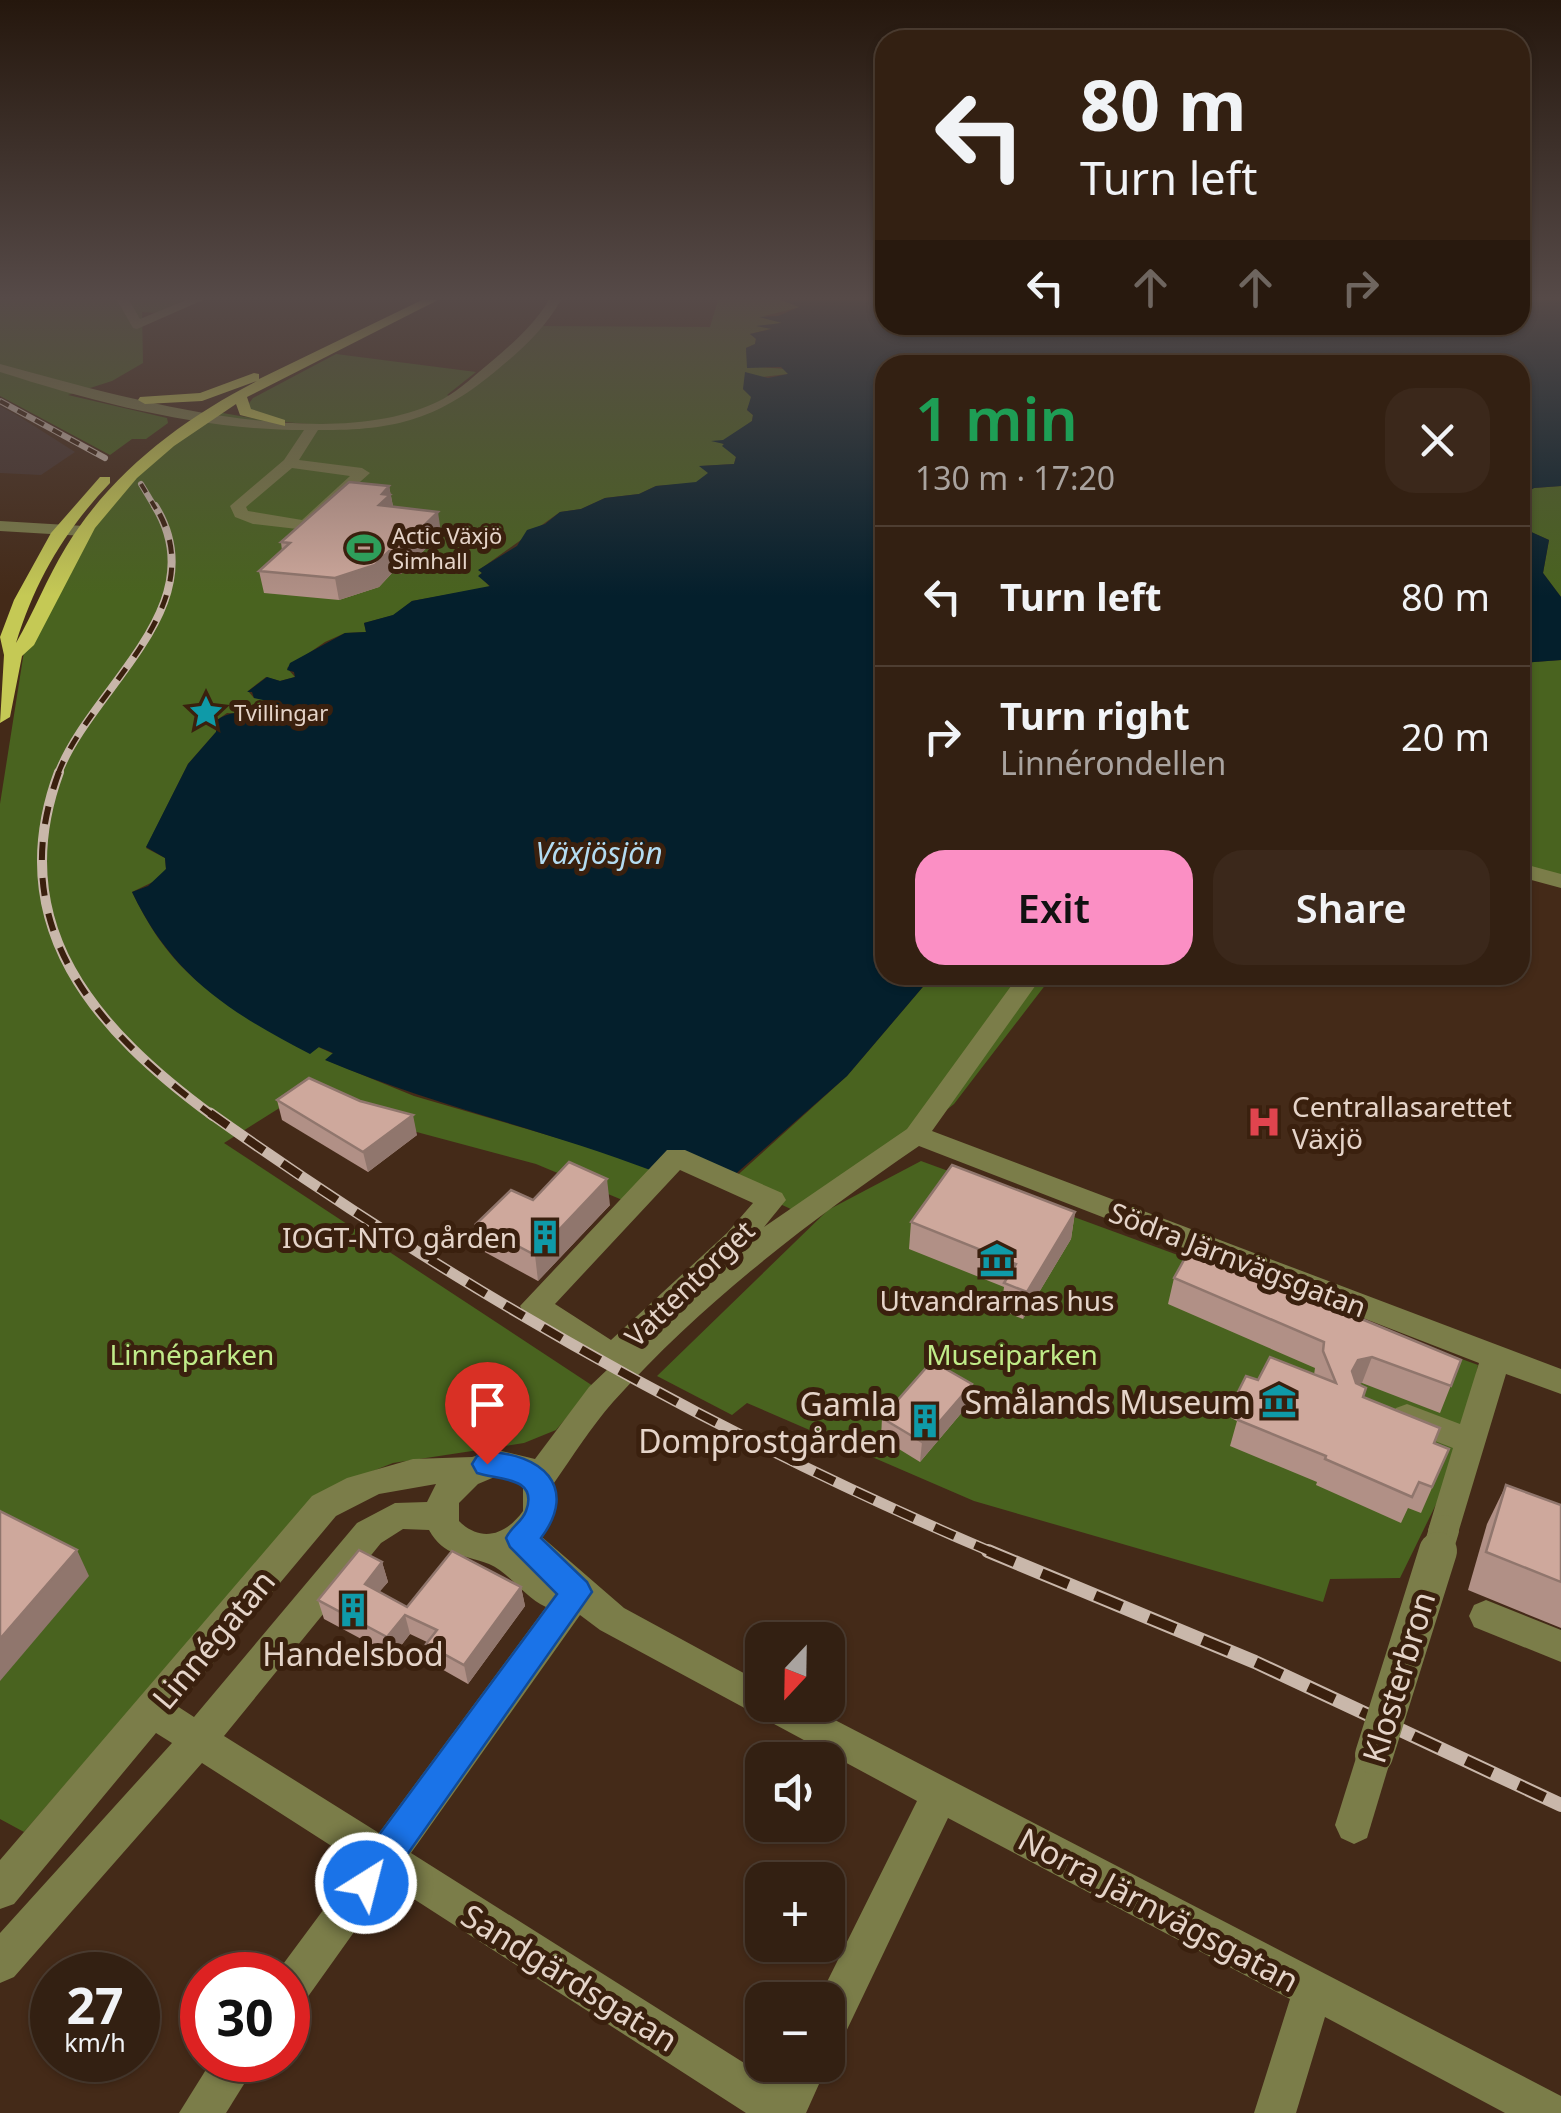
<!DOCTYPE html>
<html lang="en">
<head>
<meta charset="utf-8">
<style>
  body { margin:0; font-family:"Noto Sans",sans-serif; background:#3b281b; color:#f1f3f6; height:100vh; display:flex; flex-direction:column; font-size:38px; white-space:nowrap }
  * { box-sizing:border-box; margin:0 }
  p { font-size:32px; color:#a9a39f }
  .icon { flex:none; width:55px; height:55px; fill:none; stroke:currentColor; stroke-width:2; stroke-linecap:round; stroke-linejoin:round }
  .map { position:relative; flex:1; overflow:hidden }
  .panel { position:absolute; left:875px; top:355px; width:655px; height:630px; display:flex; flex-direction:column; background:#332012; border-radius:30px; box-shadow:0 2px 8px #0004,0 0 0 2px #4e3e32 }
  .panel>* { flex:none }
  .top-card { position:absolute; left:875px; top:30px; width:655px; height:305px; border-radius:30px; box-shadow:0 2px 8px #0004,0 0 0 2px #4e3e32; background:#332012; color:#f1f3f6; overflow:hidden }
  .needle { width:65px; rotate:202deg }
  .controls { position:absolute; left:745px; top:1622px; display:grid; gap:20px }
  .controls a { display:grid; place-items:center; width:100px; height:100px; border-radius:20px; background:#332012; box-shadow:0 2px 8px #0004,0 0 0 2px #4e3e32; font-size:50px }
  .speed { position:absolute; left:30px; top:1952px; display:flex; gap:20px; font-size:50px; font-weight:700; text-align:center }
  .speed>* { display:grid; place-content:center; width:130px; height:130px; border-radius:50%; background:#332012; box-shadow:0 2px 8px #0004,0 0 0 2px #4e3e32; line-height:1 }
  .speed small { font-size:25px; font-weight:400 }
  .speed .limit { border:15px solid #d22; background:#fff; color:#111 }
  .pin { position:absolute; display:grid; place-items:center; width:85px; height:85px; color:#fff; margin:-102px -42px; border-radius:50% 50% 50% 0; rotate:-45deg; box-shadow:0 0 10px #0007 }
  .pin .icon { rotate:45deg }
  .me { position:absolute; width:110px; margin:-55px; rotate:36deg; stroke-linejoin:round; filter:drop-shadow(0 0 8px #0008) }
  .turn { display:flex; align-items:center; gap:35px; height:210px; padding:0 40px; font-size:45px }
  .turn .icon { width:130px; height:130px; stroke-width:2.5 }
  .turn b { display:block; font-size:70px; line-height:85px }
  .lanes { display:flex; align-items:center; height:95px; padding:0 40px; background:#0003; justify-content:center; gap:50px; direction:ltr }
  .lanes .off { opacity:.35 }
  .round { display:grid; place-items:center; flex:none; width:105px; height:105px; border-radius:30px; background:#3b281b }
  .head { display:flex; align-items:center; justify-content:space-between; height:170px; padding:0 40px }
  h1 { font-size:60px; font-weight:600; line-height:75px; color:#1e9e55 }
  .cta { display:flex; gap:20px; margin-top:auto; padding:20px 40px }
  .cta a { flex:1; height:115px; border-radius:30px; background:#fb8fc4; color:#111; font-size:40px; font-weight:600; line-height:115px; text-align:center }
  .cta a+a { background:#3b281b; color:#f1f3f6 }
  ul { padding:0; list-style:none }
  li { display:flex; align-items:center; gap:30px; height:140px; padding:0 40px; border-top:2px solid #4e3e32 }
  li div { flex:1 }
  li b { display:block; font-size:38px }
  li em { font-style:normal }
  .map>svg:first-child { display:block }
  .industrial { fill:#47342e }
  .green { fill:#49631f }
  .water { fill:#041f2c }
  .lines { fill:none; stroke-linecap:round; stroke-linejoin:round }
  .minor { fill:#7b7d49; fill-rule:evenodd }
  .major { fill:#c5c955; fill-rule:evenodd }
  .rail-far4-casing { stroke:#c9b7aa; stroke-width:6 }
  .rail-far3-casing { stroke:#c9b7aa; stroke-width:8 }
  .rail-far2-casing { stroke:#c9b7aa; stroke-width:10 }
  .rail-far1-casing { stroke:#c9b7aa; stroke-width:11 }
  .rail-casing { stroke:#c9b7aa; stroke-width:14 }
  .rail-far4 { stroke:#3a200e; stroke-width:4; stroke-dasharray:10; stroke-linecap:butt }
  .rail-far3 { stroke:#3a200e; stroke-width:5; stroke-dasharray:14; stroke-linecap:butt }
  .rail-far2 { stroke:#3a200e; stroke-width:6; stroke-dasharray:18; stroke-linecap:butt }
  .rail-far1 { stroke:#3a200e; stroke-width:8; stroke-dasharray:22; stroke-linecap:butt }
  .rail { stroke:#3a200e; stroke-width:10; stroke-dasharray:29; stroke-linecap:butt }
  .minor-bridge-far1 { stroke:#7b7d49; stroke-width:30 }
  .minor-bridge { stroke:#7b7d49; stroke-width:38 }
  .wall { fill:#b19086 }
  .shaded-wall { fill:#90766d }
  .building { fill:#cea89c; stroke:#90766d; stroke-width:2.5 }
  .route { fill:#1a73e8; stroke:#114b97; stroke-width:2.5 }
  .labels { text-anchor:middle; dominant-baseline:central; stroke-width:10; stroke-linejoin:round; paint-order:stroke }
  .far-poi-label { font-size:22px; fill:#e5d4c9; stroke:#3a200e; text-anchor:start }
  .poi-label { font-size:28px; fill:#e5d4c9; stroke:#3a200e; text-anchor:start }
  .street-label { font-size:28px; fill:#e5d4c9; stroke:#3a200e }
  .park-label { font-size:28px; fill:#c0eb89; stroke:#3a200e }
  .water-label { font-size:30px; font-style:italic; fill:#b3dcf2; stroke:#3a200e }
  .near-poi-label { font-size:32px; fill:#e5d4c9; stroke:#3a200e; text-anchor:end }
  .near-street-label { font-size:32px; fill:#e5d4c9; stroke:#3a200e }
</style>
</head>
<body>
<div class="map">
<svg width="1561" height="2113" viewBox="0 0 1561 2113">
  <rect width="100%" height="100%" fill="#442a18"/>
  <polygon class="industrial" points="0,406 20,417 75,452 41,475 0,473"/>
  <g class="green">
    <polygon points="0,300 184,300 156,313 142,312 143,363 112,381 68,395 167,418 168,423 146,439 132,439 110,455 0,396"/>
    <path d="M718,300h63l20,7 -37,9 19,6 -18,5 9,1 -24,6 6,4 -1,6 -9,4 1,10 13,9 27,2 1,5 -42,5 -3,10 9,8 -5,13 6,5 -1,6 -30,22 14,14 -2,7 -33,2 8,7 -12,10 -41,3 -17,8 -34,4 -24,11 -21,3 -81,58 3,3 -3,2 11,12 -78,14 -18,14 -30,8 2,9 -21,1 -20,9 -38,26 8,9 -15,4 -14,-4 -18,14 6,7 15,1 3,4 -24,11 -21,-1 -10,7 -1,12 -28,32 -42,84 19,10 1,11 -7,10 -27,13c48,101 106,119 202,162l-8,6 88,36 181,53 58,21 -21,34 -96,-40 -153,-41 -78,-31 -81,51 369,243 -37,44 -32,13 -131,20 -58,23 -40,34 -271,312 -24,-13v-1015l25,-159 39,-83 72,-92 81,-58 76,13 60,-2c-30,1 -83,5 -106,-17l6,-8 83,-44 140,18 -29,23 4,2 -7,7 94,-78 172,1z"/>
    <polygon points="1561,486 1561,597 1543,573 1549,540 1520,527 1520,496 1534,488"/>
    <polygon points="1561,660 1561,885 1520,873 1520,663"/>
    <polygon points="933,975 1053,975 954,1104 916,1134 795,1211 731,1181 847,1076"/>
    <polygon points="921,1161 1478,1365 1444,1530 1442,1492 1400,1578 1330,1579 1323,1602 974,1501 747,1403 732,1415 657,1376 828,1210"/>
  </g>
  <g class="water">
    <path d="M781,300h104v25h635v-25h41v186l-27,2 -14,8v-131h-635v610h48l-86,101 -116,102 -56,-23 -22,16c-108,-41 -221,-66 -328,-111l8,-7 -14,-6 -9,7c-81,-42 -138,-78 -178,-162l16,-6 18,-17 -1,-11 -19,-11 42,-83 28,-32 1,-12c16,-11 34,-6 55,-18l-18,-4 -2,-6h-5l20,-15 13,4 15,-4 -1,-5 -7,-2 3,-7 55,-30 21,-1 -2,-9 29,-8 19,-14 78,-15 -12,-10 4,-3 -4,-3 39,-24 10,-16 18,-6 15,-12 21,-3 24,-11 34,-4 17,-8 40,-4 12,-9 -9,-7 35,-2 2,-7 -14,-11 2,-2 -13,-3 12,-1 29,-19 1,-6 -6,-5 4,-13 -8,-8 2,-17 23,6 20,-4 -7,-7 -34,1 -1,-20 9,-4 1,-5 -6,-5 22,-5 -16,-3 26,-3 -23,-6 19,-1 21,-9z"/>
    <polygon points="1520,527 1549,540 1543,573 1561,597 1561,660 1520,663"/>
  </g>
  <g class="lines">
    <g class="minor">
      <polygon points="117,300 129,300 140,319 186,300 203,300 137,329 133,328"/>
      <path d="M549,300h12c-15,26 -34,45 -57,64 -61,53 -104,67 -186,66l-19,30 63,8 8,5 -64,57 -53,-6 -18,-7 -5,-11 54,-46 20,-30c-103,0 -207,-27 -304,-58v-8c118,32 329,95 443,35 18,-10 33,-25 49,-38 21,-18 42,-36 57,-61zM292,468l58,8 -48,44 -54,-9 -2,-4z"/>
      <polygon points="0,521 84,526 92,531 84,536 0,531"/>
      <polygon points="1520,863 1561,874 1561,888 1520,877"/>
      <path d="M1019,975h24l-111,156 629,238v25l-55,-20 -50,166 -12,4 -12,-4 -4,-10 25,-82 -57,-22 -5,-9 5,-9 11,-4 53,20 19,-61 -560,-217c-112,77 -214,154 -306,256 -22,25 -40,54 -59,81 6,21 0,36 -12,54l82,71 138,75v22h44l755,391v17h-56l-180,-96 -29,96h-42l36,-114 -342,-181 -105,220 -15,5v-43h-10l99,-199 -317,-171 -20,-15 -169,238 365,230 9,-18 43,-1 -22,49h-60l-357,-230 -87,122 -14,6v-36h-13l83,-112 -156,-100 -188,214 -14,6v-50l172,-190 -16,-10 -142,171 -14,5v-49l312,-364 35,-18 66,-19 59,-2 25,-7 38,9 54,-72 21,-20 -85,-53 -5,-8 147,-156h18l97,43 4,7 -22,27 143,-98zM680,1170l73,33 -26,30 -116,107 -56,-36zM497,1476l17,4 9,8v23c-17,24 -42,32 -64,10v-18l19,-19zM436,1484l-9,18 -32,1 -38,20 -163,194 -17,-11 159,-190 43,-22zM403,1529l26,1c15,27 34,24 60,34 21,9 35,33 57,43l-167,226 -155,-97 157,-193z"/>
      <polygon points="1486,1600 1561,1630 1561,1662 1474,1627 1469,1616 1474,1605"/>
      <polygon points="1374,1737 1387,1742 1392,1755 1367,1838 1354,1844 1341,1838 1335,1825 1361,1742"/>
      <polygon points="212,2060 259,2060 226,2113 179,2113"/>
    </g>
    <path class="major" d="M422,300h16l-191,97 4,12 34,11v6l-45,-11 -4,-11 -62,42 -37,32 -42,50 -61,117 -12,11 -12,61 -10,6 4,-68 -4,-18 14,-37 37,-67 49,-56h10v6c-45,47 -75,98 -94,160 18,-31 31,-65 50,-96 45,-74 115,-127 191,-166l-55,20 -57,3 -7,-4 2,-3 60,-4 54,-20 5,1v5z"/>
    <g class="rail-far4-casing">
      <g id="rail-far4">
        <polyline points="0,401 105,458"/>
        <polyline points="141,484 156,509"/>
      </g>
    </g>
    <g class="rail-far3-casing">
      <path id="rail-far3" d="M58,774c32,-86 159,-168 97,-268"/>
    </g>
    <g class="rail-far2-casing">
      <path id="rail-far2" d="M59,772c-57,154 37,258 154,344"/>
    </g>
    <g class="rail-far1-casing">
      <path id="rail-far1" d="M210,1113c245,174 507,323 784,440"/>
    </g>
    <g class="rail-casing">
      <polyline id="rail" points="988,1551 1255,1662 1561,1805"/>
    </g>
    <use href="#rail-far4" class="rail-far4"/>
    <use href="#rail-far3" class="rail-far3"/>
    <use href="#rail-far2" class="rail-far2"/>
    <use href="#rail-far1" class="rail-far1"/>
    <use href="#rail" class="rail"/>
    <polyline class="minor-bridge-far1" points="1437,1553 1444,1530"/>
    <polyline class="minor-bridge" points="1374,1755 1438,1551"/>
  </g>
  <g class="wall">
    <polygon points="389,486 393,506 441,533 401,574 392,573 379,587 339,600 264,593 259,571 282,551 281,542"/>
    <polygon points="277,1100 360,1101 417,1135 368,1172 282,1120"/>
    <polygon points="533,1200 610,1205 538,1281 481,1250 476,1224"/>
    <polygon points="1075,1212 1071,1239 1023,1319 1001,1310 1004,1287 909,1249 911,1222"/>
    <polygon points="1174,1278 1306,1297 1354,1299 1349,1314 1461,1360 1440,1413 1362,1383 1358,1384 1363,1397 1434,1443 1449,1449 1421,1513 1408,1508 1401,1523 1316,1485 1317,1482 1230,1446 1237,1421 1231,1418 1238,1392 1258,1380 1314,1375 1315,1368 1168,1304"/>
    <polygon points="972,1384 969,1404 920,1462 881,1438 882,1418"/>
    <polygon points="1506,1485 1561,1505 1561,1628 1468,1590 1487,1524"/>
    <polygon points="382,1562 388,1582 379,1592 407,1607 521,1587 525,1606 468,1684 431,1663 426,1644 427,1642 410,1634 393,1656 324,1619 318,1600"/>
  </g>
  <g class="shaded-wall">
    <polygon points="389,486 393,507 379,505 382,494"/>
    <polygon points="438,512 441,533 401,574 397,552"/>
    <polygon points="389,551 392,573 379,587 339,600 335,578"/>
    <polygon points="413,1115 417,1135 368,1172 363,1152"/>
    <polygon points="607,1179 610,1205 538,1281 535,1255"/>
    <polygon points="1075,1212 1071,1239 1023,1319 1027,1292"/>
    <polygon points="1372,1357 1362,1383 1349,1386 1352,1371 1358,1360"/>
    <polygon points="972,1384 969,1404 920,1462 922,1442"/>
    <polygon points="77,1550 89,1576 0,1681 0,1639"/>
    <polygon points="382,1562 388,1582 370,1603 365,1584"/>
    <polygon points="521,1587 525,1606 468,1684 464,1665"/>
    <polygon points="405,1615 410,1634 393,1656 387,1637"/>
  </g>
  <g class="building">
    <polygon points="349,482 389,486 382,494 390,495 379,505 438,512 397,552 389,551 375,565 335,578 259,571 290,543 281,542"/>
    <polygon points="309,1078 360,1101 413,1115 363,1152 277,1100"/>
    <polygon points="569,1162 607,1179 535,1255 476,1224 511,1190 533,1200"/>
    <polygon points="952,1165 1075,1212 1027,1292 1004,1283 1016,1264 911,1222"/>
    <polygon points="1190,1249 1306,1297 1313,1283 1354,1299 1347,1313 1461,1360 1451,1386 1372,1357 1358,1360 1352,1371 1356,1383 1366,1388 1363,1397 1440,1428 1434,1443 1449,1449 1432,1487 1419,1482 1412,1497 1325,1459 1326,1456 1238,1420 1249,1396 1238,1392 1246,1376 1258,1380 1270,1357 1336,1383 1323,1351 1324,1342 1174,1278"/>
    <polygon points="932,1361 972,1384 922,1442 882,1418"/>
    <polygon points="1506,1485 1561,1505 1561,1582 1486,1552"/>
    <polygon points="0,1511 77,1550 0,1639"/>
    <polygon points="359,1550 382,1562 365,1584 407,1607 452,1551 521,1587 464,1665 426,1644 437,1630 405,1615 387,1637 318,1600"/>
  </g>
  <linearGradient id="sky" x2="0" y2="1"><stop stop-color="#25170d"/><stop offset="0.5" stop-color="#564a48"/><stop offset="1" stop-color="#564a48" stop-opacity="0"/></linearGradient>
  <rect width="1561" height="596" fill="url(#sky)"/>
  <path class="route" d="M487,1452c53,1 93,34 54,86l46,44 5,10 -214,304 -12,5 -13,-5 -5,-13 5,-13 204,-276 -47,-47 -4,-9c5,-11 16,-16 20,-27 13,-35 -29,-31 -49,-38l-5,-9 5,-8z"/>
  <defs>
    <g id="stadium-bare" transform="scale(2.7)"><path d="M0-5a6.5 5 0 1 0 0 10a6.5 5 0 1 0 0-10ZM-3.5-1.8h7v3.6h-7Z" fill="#2e9e5b" stroke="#3a200e" stroke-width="2.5" paint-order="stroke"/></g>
    <g id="sight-bare" transform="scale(2.7)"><path d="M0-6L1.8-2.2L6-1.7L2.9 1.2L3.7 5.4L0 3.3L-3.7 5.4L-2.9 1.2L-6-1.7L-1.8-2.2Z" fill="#0f9aa8" stroke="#3a200e" stroke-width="2.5" paint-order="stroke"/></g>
    <g id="hospital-bare" transform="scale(2.7)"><path d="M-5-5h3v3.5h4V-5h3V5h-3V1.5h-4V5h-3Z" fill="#e0444e" stroke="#3a200e" stroke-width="2.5" paint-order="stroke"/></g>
    <g id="building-bare" transform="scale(2.7)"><path d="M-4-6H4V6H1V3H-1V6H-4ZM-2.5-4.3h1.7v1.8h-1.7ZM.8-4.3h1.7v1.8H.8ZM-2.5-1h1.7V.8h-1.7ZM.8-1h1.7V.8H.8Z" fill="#0f9aa8" stroke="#3a200e" stroke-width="2.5" paint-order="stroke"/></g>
    <g id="museum-bare" transform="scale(2.7)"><path d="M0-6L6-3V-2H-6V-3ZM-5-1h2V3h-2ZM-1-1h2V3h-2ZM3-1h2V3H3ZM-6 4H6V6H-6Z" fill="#0f9aa8" stroke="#3a200e" stroke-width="2.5" paint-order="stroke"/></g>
  </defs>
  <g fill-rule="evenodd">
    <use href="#stadium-bare" x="364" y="548"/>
    <use href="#sight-bare" x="206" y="712"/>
    <use href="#hospital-bare" x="1264" y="1122"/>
    <use href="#building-bare" x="545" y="1237"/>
    <use href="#museum-bare" x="997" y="1260"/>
    <use href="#museum-bare" x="1279" y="1401"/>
    <use href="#building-bare" x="925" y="1421"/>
    <use href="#building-bare" x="353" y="1610"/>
  </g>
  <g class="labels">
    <g class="far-poi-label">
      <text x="392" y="535">Actic Växjö<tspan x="392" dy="25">Simhall</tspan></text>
      <text x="234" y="712">Tvillingar</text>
    </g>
    <g class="poi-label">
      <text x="1292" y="1106">Centrallasarettet<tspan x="1292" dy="32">Växjö</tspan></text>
      <text x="517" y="1237" text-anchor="end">IOGT-NTO gården</text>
      <text x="997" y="1300" text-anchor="middle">Utvandrarnas hus</text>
    </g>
    <g class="street-label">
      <text transform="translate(1238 1259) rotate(21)">Södra Järnvägsgatan</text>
      <text transform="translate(689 1283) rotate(-44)">Vattentorget</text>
    </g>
    <g class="park-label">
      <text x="192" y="1354">Linnéparken</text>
      <text x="1012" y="1354">Museiparken</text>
    </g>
    <g class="water-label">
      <text x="599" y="852">Växjösjön</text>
    </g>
    <g class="near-poi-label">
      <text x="1251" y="1401">Smålands Museum</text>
      <text x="897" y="1403">Gamla<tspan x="897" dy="37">Domprostgården</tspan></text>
      <text x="353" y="1653" text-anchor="middle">Handelsbod</text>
    </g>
    <g class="near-street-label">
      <text transform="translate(213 1639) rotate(-50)">Linnégatan</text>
      <text transform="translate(1398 1677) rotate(-73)">Klosterbron</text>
      <text transform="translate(1159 1909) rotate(28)">Norra Järnvägsgatan</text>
      <text transform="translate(570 1977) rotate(32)">Sandgärdsgatan</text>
    </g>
  </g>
</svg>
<div class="controls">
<a><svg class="needle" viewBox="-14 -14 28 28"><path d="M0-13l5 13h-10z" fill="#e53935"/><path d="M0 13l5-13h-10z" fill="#a9a39f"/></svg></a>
<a><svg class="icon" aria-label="sound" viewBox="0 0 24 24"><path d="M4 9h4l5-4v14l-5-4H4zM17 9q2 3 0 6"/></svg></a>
<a>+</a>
<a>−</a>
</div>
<div class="speed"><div>27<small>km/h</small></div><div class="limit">30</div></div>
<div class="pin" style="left:487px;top:1464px;background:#d93025"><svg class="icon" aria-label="arrive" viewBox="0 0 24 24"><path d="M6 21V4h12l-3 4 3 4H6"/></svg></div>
<svg class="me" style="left:366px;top:1883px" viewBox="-20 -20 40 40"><circle r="17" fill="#1a73e8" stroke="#fff" stroke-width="3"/><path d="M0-11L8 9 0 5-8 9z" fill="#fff"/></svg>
<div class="top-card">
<div class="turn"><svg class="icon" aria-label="left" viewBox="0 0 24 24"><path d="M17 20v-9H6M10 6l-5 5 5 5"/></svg><div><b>80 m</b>Turn left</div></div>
<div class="lanes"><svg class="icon" aria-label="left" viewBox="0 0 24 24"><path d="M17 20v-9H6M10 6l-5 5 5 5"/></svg><svg class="icon off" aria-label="ahead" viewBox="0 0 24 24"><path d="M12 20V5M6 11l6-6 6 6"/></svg><svg class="icon off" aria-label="ahead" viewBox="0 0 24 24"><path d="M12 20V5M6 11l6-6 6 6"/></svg><svg class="icon off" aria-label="right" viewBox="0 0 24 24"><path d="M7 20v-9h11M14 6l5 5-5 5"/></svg></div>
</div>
<section class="panel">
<div class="head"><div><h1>1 min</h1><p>130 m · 17:20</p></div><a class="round"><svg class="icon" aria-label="close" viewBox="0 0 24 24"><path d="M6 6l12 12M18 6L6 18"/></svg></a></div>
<ul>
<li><svg class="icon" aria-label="left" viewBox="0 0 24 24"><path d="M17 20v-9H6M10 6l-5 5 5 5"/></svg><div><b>Turn left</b></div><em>80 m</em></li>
<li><svg class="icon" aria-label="right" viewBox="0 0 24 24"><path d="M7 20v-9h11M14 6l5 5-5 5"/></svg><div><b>Turn right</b><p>Linnérondellen</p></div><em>20 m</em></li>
</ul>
<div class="cta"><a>Exit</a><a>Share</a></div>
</section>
</div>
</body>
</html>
